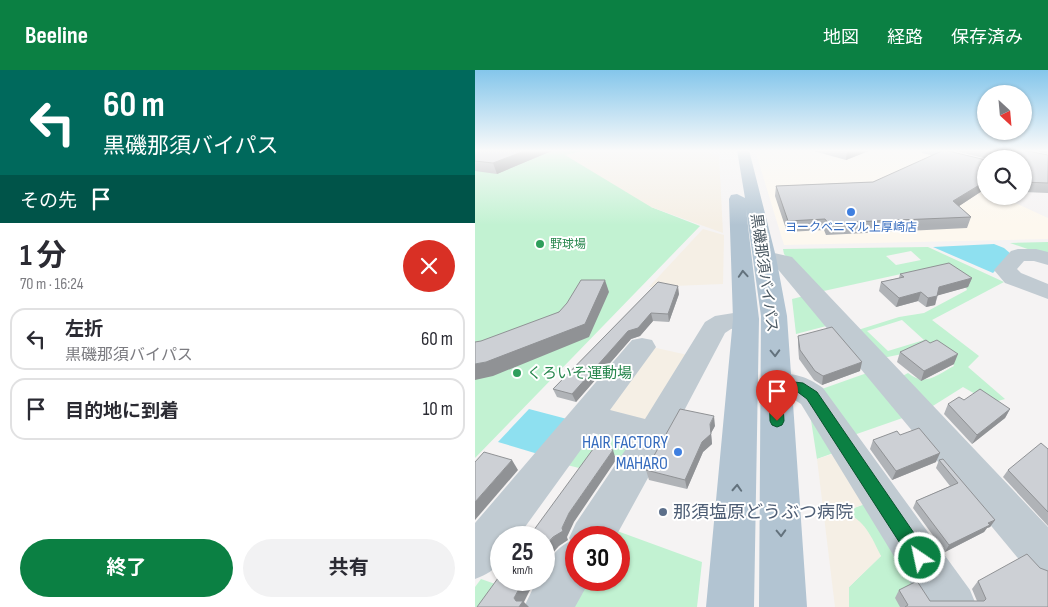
<!DOCTYPE html>
<html lang="ja">
<head>
<meta charset="utf-8">
<style>
  body { margin:0; font-family:"Sofia Sans Condensed","Noto Sans JP",sans-serif; background:#f2f2f3; color:#2b2b33; height:100vh; display:flex; flex-direction:column; font-size:19px; white-space:nowrap }
  * { box-sizing:border-box; margin:0 }
  p { font-size:16px; color:#7c7c81 }
  .icon { flex:none; width:28px; height:28px; fill:none; stroke:currentColor; stroke-width:2; stroke-linecap:round; stroke-linejoin:round }
  .map { position:relative; flex:1; overflow:hidden }
  .drawer { display:flex; flex-direction:column; background:#fff; width:475px }
  .drawer>* { flex:none }
  .banner { background:#00695c; color:#fff; overflow:hidden }
  .needle { width:32px; rotate:154deg }
  .controls { position:absolute; left:502px; top:15px; display:grid; gap:10px }
  .controls a { display:grid; place-items:center; width:55px; height:55px; border-radius:50%; background:#fff; box-shadow:0 1px 4px #0004; font-size:25px }
  .speed { position:absolute; left:15px; top:456px; display:flex; gap:10px; font-size:25px; font-weight:700; text-align:center }
  .speed>* { display:grid; place-content:center; width:65px; height:65px; border-radius:50%; background:#fff; box-shadow:0 1px 4px #0004; line-height:1 }
  .speed small { font-size:12px; font-weight:400 }
  .speed .limit { border:8px solid #d22; background:#fff; color:#111 }
  .pin { position:absolute; display:grid; place-items:center; width:42px; height:42px; color:#fff; margin:-51px -21px; border-radius:50% 50% 50% 0; rotate:-45deg; box-shadow:0 0 5px #0007 }
  .pin .icon { rotate:45deg }
  .me { position:absolute; width:55px; margin:-28px; rotate:326deg; stroke-linejoin:round; filter:drop-shadow(0 0 4px #0008) }
  .turn { display:flex; align-items:center; gap:18px; height:105px; padding:0 20px; font-size:22px }
  .turn .icon { width:65px; height:65px; stroke-width:2.5 }
  .turn b { display:block; font-size:35px; line-height:42px }
  .then { display:flex; align-items:center; height:48px; padding:0 20px; background:#0003; gap:10px; font-size:19px }
  .round { display:grid; place-items:center; flex:none; width:52px; height:52px; border-radius:26px; background:#f2f2f3 }
  .head { display:flex; align-items:center; justify-content:space-between; height:85px; padding:0 20px }
  h1 { font-size:30px; font-weight:700; line-height:38px }
  .primary-button { display:flex; gap:10px; margin-top:auto; padding:10px 20px }
  .primary-button a { flex:1; height:58px; border-radius:30px; background:#0b8043; color:#fff; font-size:20px; font-weight:700; line-height:58px; text-align:center }
  .primary-button a+a { background:#f2f2f3; color:#2b2b33 }
  ul { padding:0; list-style:none }
  li { display:flex; align-items:center; gap:15px; height:62px; margin:0 10px 8px; padding:0 10px; border:2px solid #e1e1e2; border-radius:15px }
  li div { flex:1 }
  li b { display:block; font-size:19px }
  li em { font-style:normal }
  header { display:flex; align-items:center; gap:30px; box-sizing:border-box; height:70px; padding:0 25px; background:#0b8043; color:#fff }
  header strong { font-size:24px }
  nav { display:flex; gap:28px; margin-inline-start:auto; font-size:18px }
  main { display:flex; flex:1; min-height:0 }
  .map>svg:first-child { display:block }
  .commercial { fill:#fdf8ef }
  .green { fill:#c2f2d2; fill-rule:evenodd }
  .sand { fill:#f5efe5 }
  .water { fill:#8ee0f0 }
  .lines { fill:none; stroke-linecap:round; stroke-linejoin:round }
  .minor { fill:#c1cbd2; fill-rule:evenodd }
  .major { fill:#b2c4d2; fill-rule:evenodd }
  .wall { fill:#b0b3b7 }
  .shaded-wall { fill:#909295 }
  .building { fill:#cdd0d5; stroke:#909295 }
  .oneway { stroke:#63727d }
  .route { fill:#0b8043; stroke:#07532c }
  .shop-dot { fill:#3f7fe0; stroke:#fff; stroke-width:2 }
  .leisure-dot { fill:#2e9e5b; stroke:#fff; stroke-width:2 }
  .service-dot { fill:#5c6f8a; stroke:#fff; stroke-width:2 }
  .labels { text-anchor:middle; dominant-baseline:central; stroke-width:4; stroke-linejoin:round; paint-order:stroke }
  .far-shop-label { font-size:12px; fill:#366cbe; stroke:#fff }
  .far-leisure-label { font-size:12px; fill:#27864d; stroke:#fff; text-anchor:start }
  .street-label { font-size:15px; fill:#495761; stroke:#fff }
  .leisure-label { font-size:15px; fill:#27864d; stroke:#fff; text-anchor:start }
  .near-shop-label { font-size:18px; fill:#366cbe; stroke:#fff; text-anchor:end }
  .near-service-label { font-size:18px; fill:#4e5e75; stroke:#fff; text-anchor:start }
</style>
</head>
<body>
<header>
<strong>Beeline</strong>
<nav><a>地図</a><a>経路</a><a>保存済み</a></nav>
</header>
<main>
<section class="drawer">
<div class="banner">
<div class="turn"><svg class="icon" aria-label="left" viewBox="0 0 24 24"><path d="M17 20v-9H6M10 6l-5 5 5 5"/></svg><div><b>60 m</b>黒磯那須バイパス</div></div>
<div class="then">その先<svg class="icon" aria-label="arrive" viewBox="0 0 24 24"><path d="M6 21V4h12l-3 4 3 4H6"/></svg></div>
</div>
<div class="head"><div><h1>1 分</h1><p>70 m · 16:24</p></div><a class="round" style="background:#d93025;color:#fff"><svg class="icon" aria-label="close" viewBox="0 0 24 24"><path d="M6 6l12 12M18 6L6 18"/></svg></a></div>
<ul>
<li><svg class="icon" aria-label="left" viewBox="0 0 24 24"><path d="M17 20v-9H6M10 6l-5 5 5 5"/></svg><div><b>左折</b><p>黒磯那須バイパス</p></div><em>60 m</em></li>
<li><svg class="icon" aria-label="arrive" viewBox="0 0 24 24"><path d="M6 21V4h12l-3 4 3 4H6"/></svg><div><b>目的地に到着</b></div><em>10 m</em></li>
</ul>
<div class="primary-button"><a>終了</a><a>共有</a></div>
</section>
<div class="map">
<svg width="573" height="537" viewBox="0 0 573 537">
  <rect width="100%" height="100%" fill="#f5f3f3"/>
  <polygon class="commercial" points="280,80 441,80 467,86 511,120 511,126 525,126 573,148 573,169 309,175"/>
  <g class="green">
    <polygon points="0,80 161,80 176,137 225,156 0,388"/>
    <polygon points="573,172 573,186 535,173"/>
    <path d="M453,177l76,35 -72,38 47,36 -11,11 37,32 -14,4 -28,-16 -35,22 -31,-30 11,-6c18,14 28,2 46,-7l-2,-6 -26,-11 -48,10 -20,-29 41,-13 25,-4 43,-23 -4,-10 -30,-13 -114,25 -35,-38 -1,-5zM436,181l10,9 -25,5 -10,-9zM427,250l22,20 -36,11 -21,-20z"/>
    <polygon points="333,225 359,254 321,264 317,229"/>
    <polygon points="392,303 439,344 376,366 344,320"/>
    <polygon points="334,337 451,511 425,537 374,537 374,517 406,486 368,442 393,433 361,382 342,389"/>
    <polygon points="124,364 153,372 159,380 154,390 122,380 108,399 92,395 110,371"/>
    <polygon points="134,458 227,492 222,537 85,537 102,510 144,510 144,468 128,467"/>
    <polygon points="6,509 26,516 11,537 0,537 0,517"/>
  </g>
  <g class="sand">
    <polygon points="112,80 221,80 244,85 248,163 176,137 90,85"/>
    <polygon points="228,159 249,165 248,214 174,217"/>
    <polygon points="177,277 217,286 177,354 135,342 131,334"/>
    <path d="M361,383l33,49 -25,10c21,8 27,24 37,44l-32,31v20h-14l-18,-148z"/>
  </g>
  <g class="water">
    <polygon points="519,174 529,178 536,184 518,203 458,177"/>
    <polygon points="54,339 92,349 63,384 23,372"/>
  </g>
  <g class="lines">
    <g class="minor">
      <polygon points="446,80 469,80 511,90 511,98 447,83"/>
      <polygon points="543,179 561,179 573,182 573,195 559,191 549,191 542,199 546,203 573,214 573,229 530,213 519,200 536,181"/>
      <polygon points="290,181 317,187 573,457 573,511 557,505 301,197 283,191 279,187 283,183"/>
      <path d="M271,241l9,2 4,6 -4,6 -24,4 -6,4 -59,112 -51,93h-39v42h14l-15,27h-51l13,-27h7c0,-16 12,-33 27,-39l-2,-3 7,-15 54,-80 -37,-10 -76,105h-16c0,26 -1,31 -26,41v-56l157,-183 10,-2 10,2 4,7 -46,63 35,9 60,-97 10,-6z"/>
      <path d="M301,303c21,1 30,3 47,15l147,202 7,17h-52l-124,-203 -11,-7 -25,-5 -5,-8 5,-8z"/>
    </g>
    <polygon class="major" points="262,80 274,80 301,187 312,246 332,537 284,537 286,246 271,139 284,249 279,537 231,537 258,249 254,129 256,125 262,124 270,128"/>
  </g>
  <g class="wall">
    <polygon points="0,80 79,80 22,104 0,101"/>
    <polygon points="335,80 396,80 371,90"/>
    <polygon points="477,80 547,80 573,85 573,123 549,122 549,89 512,89"/>
    <polygon points="557,80 573,80 573,84"/>
    <polygon points="511,90 511,120 510,119 484,136 496,147 492,158 351,165 349,160 312,162 300,126 301,116 398,112"/>
    <polygon points="425,204 497,208 493,217 463,225 460,235 451,237 443,231 421,237 404,221 406,212 424,208"/>
    <polygon points="183,212 204,224 194,252 178,251 165,266 156,269 101,332 82,327 78,319"/>
    <polygon points="323,266 385,301 347,315 339,310 324,289 323,275"/>
    <polygon points="425,282 479,294 446,311 422,292"/>
    <polygon points="489,330 535,339 530,348 497,374 469,344 473,334"/>
    <polygon points="240,356 236,363 237,374 228,382 212,419 174,410 171,400"/>
    <polygon points="425,365 461,392 417,410 395,379 398,370"/>
    <polygon points="573,379 573,456 528,407 533,400"/>
    <polygon points="464,390 520,450 515,457 512,458 509,462 470,482 438,438 441,431 475,416 461,398"/>
    <polygon points="565,498 573,537 425,537 420,528 424,520 455,531 502,531 497,519 503,511"/>
  </g>
  <g class="shaded-wall">
    <polygon points="52,80 79,80 22,104 18,93"/>
    <polygon points="374,80 396,80 371,90 372,81"/>
    <polygon points="511,111 510,119 475,142 478,131"/>
    <polygon points="497,208 493,217 461,226 464,217"/>
    <polygon points="130,210 134,222 114,267 18,306 0,310 0,294 11,292"/>
    <polygon points="203,216 204,224 194,252 193,244"/>
    <polygon points="446,222 443,231 421,237 424,228"/>
    <polygon points="462,226 460,235 451,237 453,228"/>
    <polygon points="176,243 178,251 165,266 156,269 101,332 97,324 153,261"/>
    <polygon points="483,284 479,294 446,311 449,301"/>
    <polygon points="387,292 385,301 347,315 348,306"/>
    <polygon points="535,339 530,348 497,374 502,365"/>
    <polygon points="239,346 240,356 236,363 237,374 228,382 212,419 210,410"/>
    <polygon points="138,380 141,390 99,452 92,467 93,470 84,476 75,486 69,497 69,501 69,477 87,458 94,443"/>
    <polygon points="465,383 461,392 417,410 421,401"/>
    <polygon points="37,390 43,400 0,450 0,432"/>
    <polygon points="520,450 515,457 512,458 509,462 470,482 474,475"/>
    <polygon points="49,510 60,510 49,532 54,537 44,537 39,528"/>
  </g>
  <g class="building">
    <polygon points="0,80 52,80 18,93 0,91"/>
    <polygon points="469,80 511,90 511,111 478,131 496,147 353,153 350,149 313,151 301,116 398,112"/>
    <polygon points="515,80 547,80 573,85 573,113 549,112 549,89 516,89"/>
    <polygon points="474,193 497,208 464,217 462,226 453,228 446,222 424,228 406,212 429,207 425,204"/>
    <polygon points="106,210 130,210 110,254 11,292 0,294 0,272 6,271 84,242 92,233"/>
    <polygon points="183,212 203,216 193,244 176,243 163,258 153,261 97,324 78,319"/>
    <polygon points="357,257 387,292 348,306 340,301 325,280 323,266"/>
    <polygon points="451,270 455,273 462,270 483,284 449,301 425,282"/>
    <polygon points="505,319 535,339 502,365 473,334 484,327 489,330"/>
    <polygon points="205,339 239,346 235,354 236,364 227,372 210,410 171,400"/>
    <polygon points="444,358 465,383 421,401 398,370 422,361 425,365"/>
    <polygon points="566,373 573,379 573,442 533,400"/>
    <polygon points="121,375 138,380 94,443 87,458 88,461 78,467 69,477 69,468 53,468"/>
    <polygon points="9,382 37,390 0,432 0,392"/>
    <polygon points="468,389 520,450 513,453 515,455 474,475 441,431 483,413 464,390"/>
    <polygon points="552,484 565,498 573,501 573,537 430,537 433,535 424,520 442,511 455,531 509,531 511,529 503,511"/>
    <polygon points="26,504 26,510 49,510 39,528 41,531 48,531 44,537 2,537"/>
  </g>
  <defs><path id="oneway-chevron" d="M-2-3.5L2.5 0L-2 3.5" fill="none" stroke-width="1.6" stroke-linecap="round" stroke-linejoin="round" transform="scale(1.25)"/></defs>
  <g class="oneway">
    <use href="#oneway-chevron" transform="translate(268 204) rotate(-94)"/>
    <use href="#oneway-chevron" transform="translate(300 283) rotate(88)"/>
    <use href="#oneway-chevron" transform="translate(262 418) rotate(-87)"/>
    <use href="#oneway-chevron" transform="translate(306 463) rotate(88)"/>
  </g>
  <linearGradient id="sky" x2="0" y2="1"><stop stop-color="#84c6eb"/><stop offset="0.52" stop-color="#fafafa"/><stop offset="1" stop-color="#fafafa" stop-opacity="0"/></linearGradient>
  <rect width="573" height="155" fill="url(#sky)"/>
  <polygon class="route" points="301,310 328,313 342,322 452,482 455,488 452,495 445,497 439,495 332,329 320,320 307,319 309,351 307,355 302,357 297,355 295,351 294,314 296,311"/>
  <g class="shop-dot">
    <circle cx="376" cy="142" r="5"/>
    <circle cx="203" cy="382" r="5"/>
  </g>
  <g class="leisure-dot">
    <circle cx="65" cy="174" r="5"/>
    <circle cx="42" cy="303" r="5"/>
  </g>
  <circle class="service-dot" cx="188" cy="442" r="5"/>
  <g class="labels">
    <g class="far-shop-label">
      <text x="376" y="157">ヨークベニマル上厚崎店</text>
    </g>
    <g class="far-leisure-label">
      <text x="75" y="174">野球場</text>
    </g>
    <g class="street-label">
      <text transform="translate(289 203) rotate(82)">黒磯那須バイパス</text>
    </g>
    <g class="leisure-label">
      <text x="52" y="303">くろいそ運動場</text>
    </g>
    <g class="near-shop-label">
      <text x="193" y="372">HAIR FACTORY<tspan x="193" dy="21">MAHARO</tspan></text>
    </g>
    <g class="near-service-label">
      <text x="198" y="442">那須塩原どうぶつ病院</text>
    </g>
  </g>
</svg>
<div class="controls">
<a><svg class="needle" viewBox="-14 -14 28 28"><path d="M0-13l5 13h-10z" fill="#e53935"/><path d="M0 13l5-13h-10z" fill="#7c7c81"/></svg></a>
<a><svg class="icon" aria-label="search" viewBox="0 0 24 24"><circle cx="10" cy="10" r="6"/><path d="M15 15l6 6"/></svg></a>
</div>
<div class="speed"><div>25<small>km/h</small></div><div class="limit">30</div></div>
<div class="pin" style="left:302px;top:351px;background:#d93025"><svg class="icon" aria-label="arrive" viewBox="0 0 24 24"><path d="M6 21V4h12l-3 4 3 4H6"/></svg></div>
<svg class="me" style="left:445px;top:488px" viewBox="-20 -20 40 40"><circle r="17" fill="#0b8043" stroke="#fff" stroke-width="3"/><path d="M0-11L8 9 0 5-8 9z" fill="#fff"/></svg>
</div>
</main>
</body>
</html>
